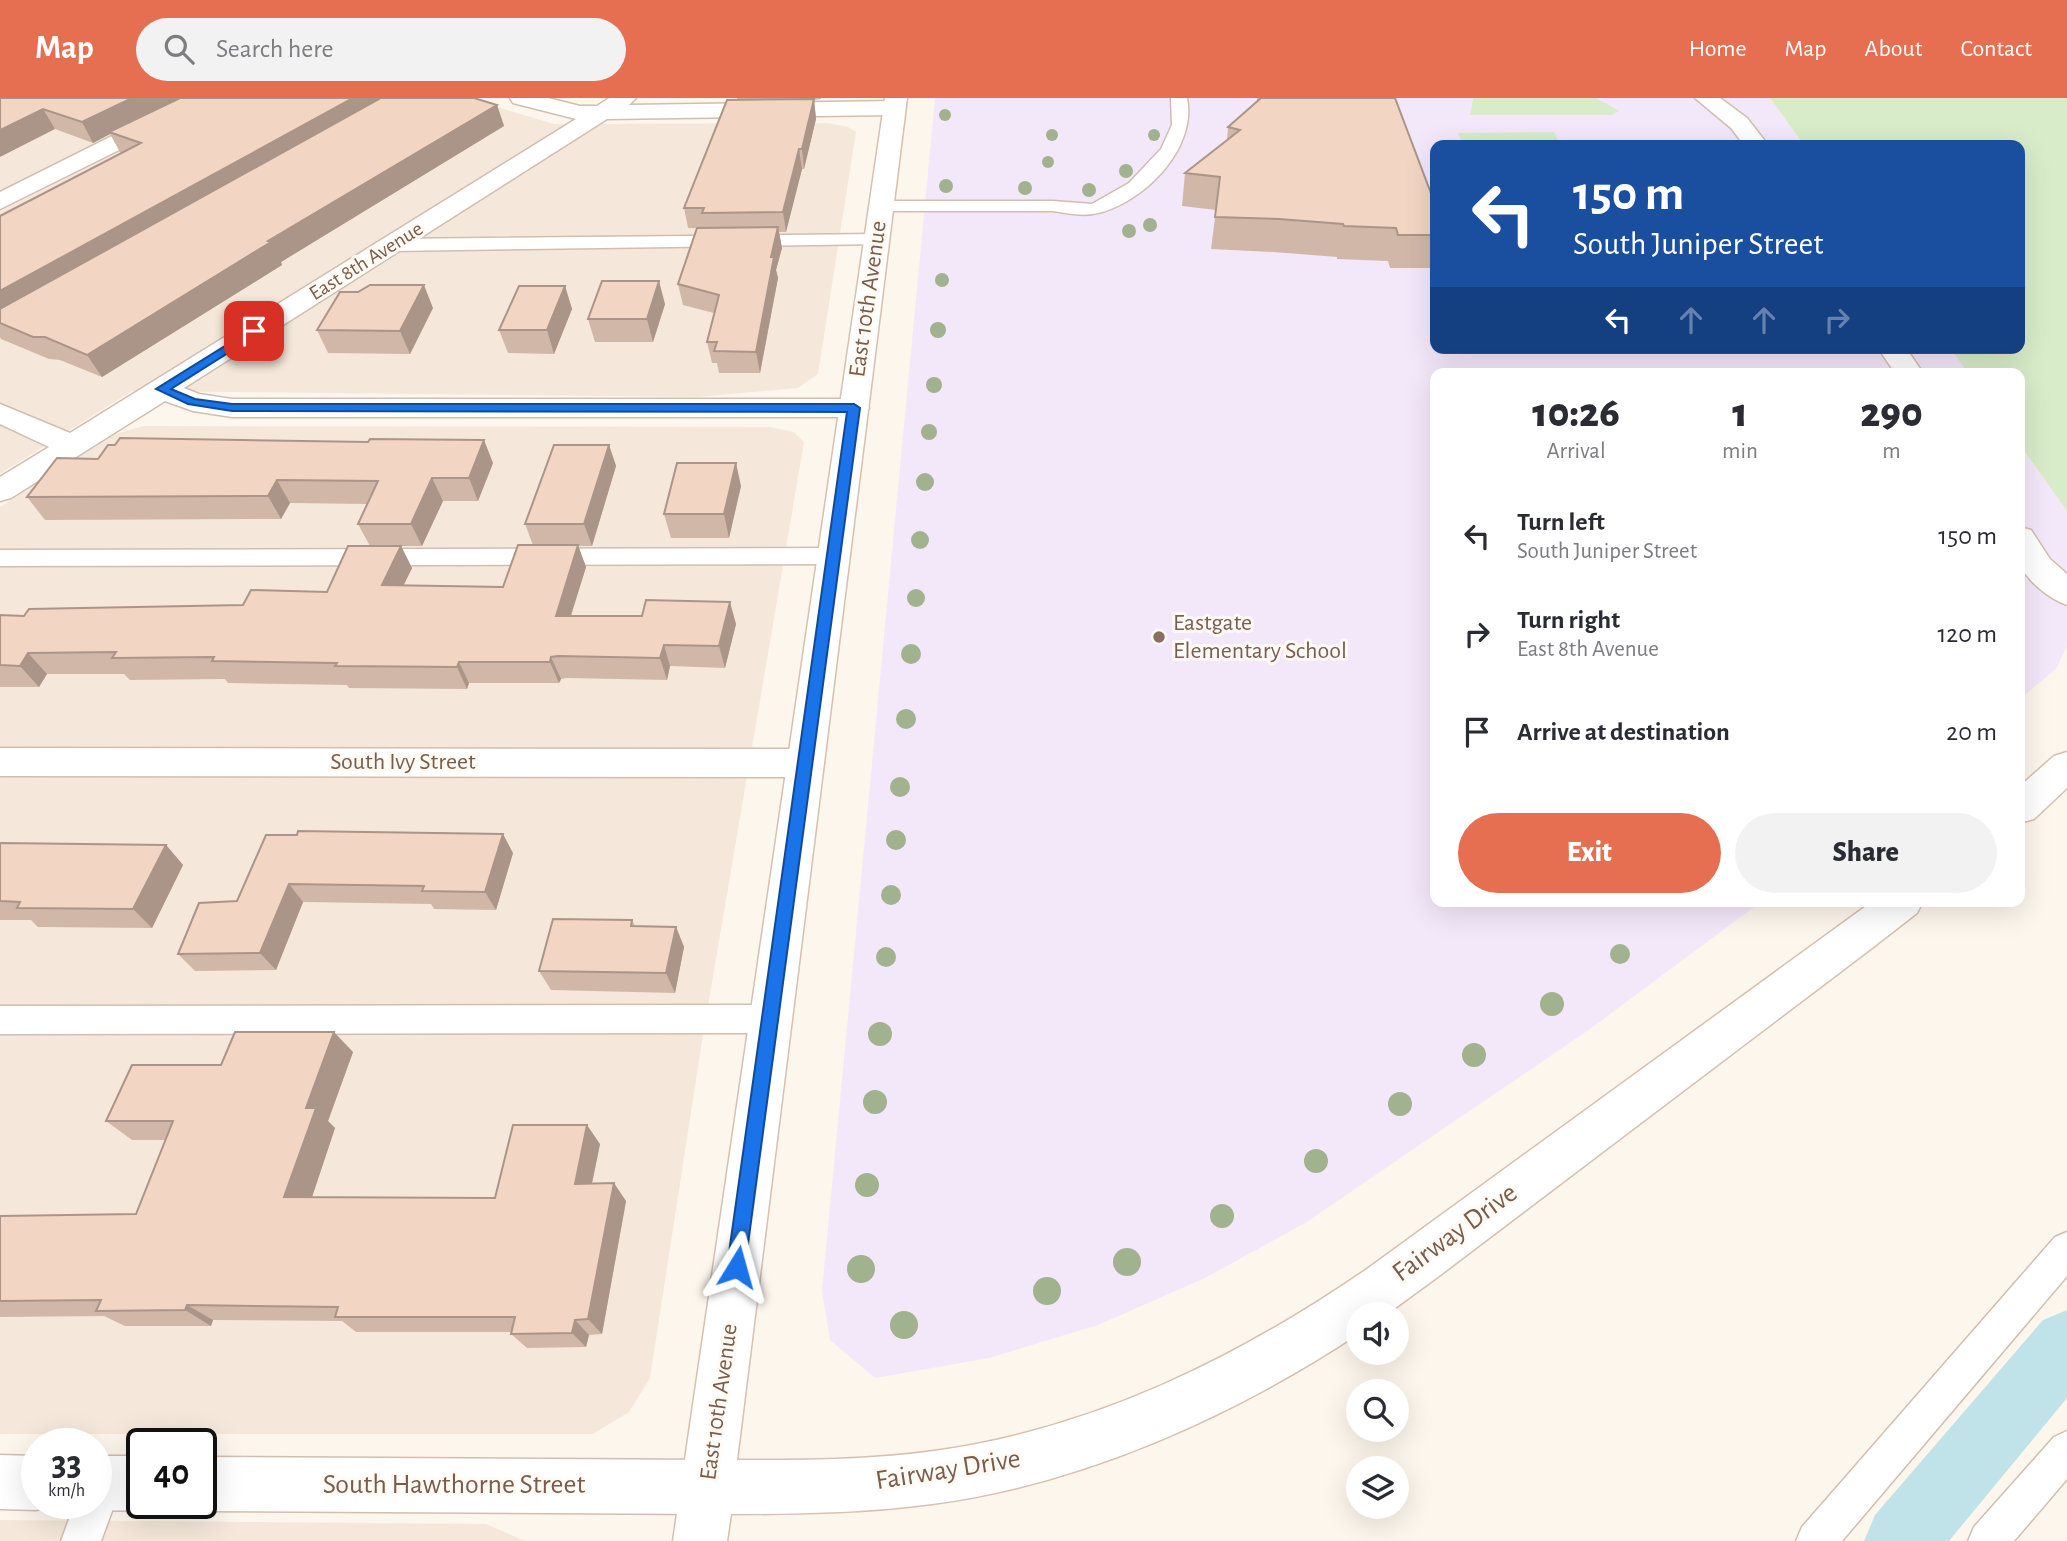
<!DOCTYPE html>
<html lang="en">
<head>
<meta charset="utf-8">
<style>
  body { margin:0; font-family:"Alegreya Sans",sans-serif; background:#f2f2f3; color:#2b2b33; height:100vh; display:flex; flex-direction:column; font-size:26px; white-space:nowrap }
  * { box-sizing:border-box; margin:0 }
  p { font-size:23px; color:#7c7c81 }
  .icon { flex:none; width:38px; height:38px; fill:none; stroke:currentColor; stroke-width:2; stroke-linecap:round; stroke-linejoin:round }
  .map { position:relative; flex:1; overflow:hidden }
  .panel { position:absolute; left:1430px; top:270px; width:595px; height:539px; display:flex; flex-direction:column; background:#fff; border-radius:14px; box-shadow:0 7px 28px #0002 }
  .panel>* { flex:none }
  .top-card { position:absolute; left:1430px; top:42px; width:595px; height:214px; border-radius:14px; box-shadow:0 7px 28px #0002; background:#1a4fa0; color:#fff; overflow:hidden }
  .tools { position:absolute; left:1346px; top:1204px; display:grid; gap:14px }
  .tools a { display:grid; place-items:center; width:63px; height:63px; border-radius:50%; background:#fff; box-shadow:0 7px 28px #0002; font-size:35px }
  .speed { position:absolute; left:21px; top:1330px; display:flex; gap:14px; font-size:35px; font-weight:700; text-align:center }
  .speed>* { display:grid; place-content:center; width:91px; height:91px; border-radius:50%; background:#fff; box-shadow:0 7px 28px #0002; line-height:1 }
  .speed small { font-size:18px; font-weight:400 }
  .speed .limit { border:4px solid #111; border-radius:10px; background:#fff; color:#111 }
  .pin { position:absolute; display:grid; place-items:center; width:60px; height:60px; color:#fff; margin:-30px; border-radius:14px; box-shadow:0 4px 10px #0006 }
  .me { position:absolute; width:77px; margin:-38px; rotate:8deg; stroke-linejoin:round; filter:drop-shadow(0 0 5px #0008) }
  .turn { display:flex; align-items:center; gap:24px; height:147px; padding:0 28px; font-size:32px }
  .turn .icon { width:91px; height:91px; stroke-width:2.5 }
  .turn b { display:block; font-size:49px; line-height:60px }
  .lanes { display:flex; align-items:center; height:66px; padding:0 28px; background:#0003; justify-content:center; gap:35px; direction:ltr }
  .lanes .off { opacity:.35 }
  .eta { display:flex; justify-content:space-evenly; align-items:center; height:119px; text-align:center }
  .eta b { font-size:42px; font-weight:800; line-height:49px }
  .primary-button { display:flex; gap:14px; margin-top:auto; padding:14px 28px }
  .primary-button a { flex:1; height:80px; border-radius:42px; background:#e76f51; color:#fff; font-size:28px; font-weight:800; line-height:80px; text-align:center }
  .primary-button a+a { background:#f2f2f3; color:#2b2b33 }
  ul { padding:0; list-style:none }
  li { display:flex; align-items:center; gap:21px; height:98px; padding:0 28px }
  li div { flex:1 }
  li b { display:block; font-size:26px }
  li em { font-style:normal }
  header { display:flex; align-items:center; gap:42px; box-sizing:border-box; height:98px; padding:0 35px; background:#e76f51; color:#fff }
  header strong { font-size:33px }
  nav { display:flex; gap:38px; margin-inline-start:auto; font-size:24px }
  .search { width:490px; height:63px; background:#f2f2f3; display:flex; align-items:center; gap:18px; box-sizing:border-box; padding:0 24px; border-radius:38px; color:#7c7c81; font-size:26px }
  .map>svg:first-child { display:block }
  .residential { fill:#f5e8da }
  .education { fill:#f3e8fa }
  .green { fill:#d8ecc9 }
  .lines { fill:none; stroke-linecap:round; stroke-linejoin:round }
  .canal { fill:#bfe3e8; fill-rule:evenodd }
  .lane-casing { stroke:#d1beb0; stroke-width:3 }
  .street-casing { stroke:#d1beb0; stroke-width:3 }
  .secondary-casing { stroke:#d6c0b0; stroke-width:3 }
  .lane { fill:#fff; fill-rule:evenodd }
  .street { fill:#fff; fill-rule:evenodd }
  .secondary { fill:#fff; fill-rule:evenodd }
  .tree { fill:#a0b28e }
  .wall { fill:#d1b7a8 }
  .shaded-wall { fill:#aa9588 }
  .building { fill:#f3d5c3; stroke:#aa9588; stroke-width:2 }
  .route { fill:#1a73e8; stroke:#114b97; stroke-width:2 }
  .education-dot { fill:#8d6e63; stroke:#fffaf3; stroke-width:2.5 }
  .labels { text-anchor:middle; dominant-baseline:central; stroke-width:6; stroke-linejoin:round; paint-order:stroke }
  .far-street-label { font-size:21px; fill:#7a5c4d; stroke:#fffaf3 }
  .street-label { font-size:24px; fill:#7a5c4d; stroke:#fffaf3 }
  .education-label { font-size:24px; fill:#785e54; stroke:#fffaf3; text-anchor:start }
  .near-street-label { font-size:28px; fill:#7a5c4d; stroke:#fffaf3 }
</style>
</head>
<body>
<header>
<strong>Map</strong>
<div class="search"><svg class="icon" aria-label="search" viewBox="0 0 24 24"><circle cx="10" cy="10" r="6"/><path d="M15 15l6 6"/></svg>Search here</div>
<nav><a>Home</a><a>Map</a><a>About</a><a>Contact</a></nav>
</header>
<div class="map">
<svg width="2067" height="1443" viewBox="0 0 2067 1443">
  <rect width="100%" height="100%" fill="#fdf6ec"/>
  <g class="residential">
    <polygon points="0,0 467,0 554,26 828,25 848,29 856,34 818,276 798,290 698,299 132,293 0,376"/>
    <polygon points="144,328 770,329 794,334 804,344 702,943 650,1280 629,1314 593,1336 0,1336 0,409 115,336"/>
    <polygon points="0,1422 486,1426 525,1443 0,1443"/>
  </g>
  <g class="education">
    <polygon points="935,0 1770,0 1804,47 1435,47 1435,250 1950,250 1968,275 1435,275 1435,803 1762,803 1590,931 1305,1125 1205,1180 1098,1227 989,1260 875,1280 830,1242 822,1193"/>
    <polygon points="2020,347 2067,413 2067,548 2056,571 2020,601"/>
  </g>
  <g class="green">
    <polygon points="1473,0 1596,0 1619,13 1612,17 1470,17"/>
    <polygon points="1770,0 2067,0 2067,413 2020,347 2020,275 1968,275 1950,250 2020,250 2020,47 1804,47"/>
    <polygon points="1554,34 1560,47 1463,47 1458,35"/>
  </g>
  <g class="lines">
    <polygon class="canal" points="2067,1212 2067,1300 1949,1443 1864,1443 1875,1417 2043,1222"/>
    <g class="lane-casing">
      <g id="lane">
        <path d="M1171,0h16c10,49 -40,101 -85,114 -17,5 -32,2 -49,-1h-172l-9,-5 9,-5h172l39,3 37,-21 32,-34 11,-24z"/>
        <polygon points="876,136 883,138 885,142 883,146 392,153 383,147 392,141"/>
        <polygon points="834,450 842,452 846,458 842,464 834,466 0,468 0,452"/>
        <polygon points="771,907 782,911 787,921 782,931 771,935 0,936 0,908"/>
        <polygon points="2067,1134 2067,1178 1842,1443 1796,1443 1802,1429 2055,1139"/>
        <polygon points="2067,1333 2067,1381 2014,1443 1968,1443 1974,1429 2054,1339"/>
        <polygon points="96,1386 109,1391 115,1405 101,1443 61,1443 75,1405 96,1405"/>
      </g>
    </g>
    <g class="street-casing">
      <g id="street">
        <polygon points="188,0 217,0 214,5 0,111 0,94"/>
        <polygon points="510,0 548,0 580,8 597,8 609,0 636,0 629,7 894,3 902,5 905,10 902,15 894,17 607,21 184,290 199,296 232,301 854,301 864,304 869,310 864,316 854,319 232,319 193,313 165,303 11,400 0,403 0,379 49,349 0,326 0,306 70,335 576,21 513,5"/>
        <polygon points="1695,0 1720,0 1747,20 1768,47 1744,47 1731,30"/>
        <polygon points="1878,250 1906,250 1923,275 1895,275"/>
        <path d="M2020,429l11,3 19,29 17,15v31c-16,-5 -39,-23 -46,-39 -4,-10 -2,-29 -1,-39z"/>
        <polygon points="0,650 805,651 818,655 824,665 818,675 805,679 0,678"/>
        <polygon points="0,1357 37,1358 37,1405 52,1405 37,1412 0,1411"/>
        <path d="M96,1358h46v47h15c-23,10 -53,10 -76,0h15z"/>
        <polygon points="201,1359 707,1362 726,1370 734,1389 726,1408 707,1416 201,1413 183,1405 201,1405"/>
      </g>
    </g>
    <g class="secondary-casing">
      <g id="secondary">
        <path d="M885,0h22l-170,1362c66,0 132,0 197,-9 159,-22 302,-92 433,-182l506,-368h50l-6,12 -45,35 -433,328 -52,38h-29v20c-126,83 -275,150 -426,170 -67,9 -134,10 -201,10l-4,27h-54z"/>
        <polygon points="2067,654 2067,690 2034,721 2020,725 2020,688 2054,658"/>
      </g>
    </g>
    <use href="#lane" class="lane"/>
    <use href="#street" class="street"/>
    <use href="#secondary" class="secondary"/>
  </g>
  <g class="tree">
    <circle cx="945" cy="17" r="6"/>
    <circle cx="1052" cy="37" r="6"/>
    <circle cx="1154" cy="37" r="6"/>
    <circle cx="1048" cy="64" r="6"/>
    <circle cx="1126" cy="73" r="7"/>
    <circle cx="946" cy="88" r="7"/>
    <circle cx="1025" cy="90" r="7"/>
    <circle cx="1089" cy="92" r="7"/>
    <circle cx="1150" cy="127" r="7"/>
    <circle cx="1129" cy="133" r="7"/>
    <circle cx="942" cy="182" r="7"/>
    <circle cx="938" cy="232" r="8"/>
    <circle cx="934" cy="287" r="8"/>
    <circle cx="929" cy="334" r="8"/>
    <circle cx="925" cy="384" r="9"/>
    <circle cx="920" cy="442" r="9"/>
    <circle cx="916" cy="500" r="9"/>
    <circle cx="911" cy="556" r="10"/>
    <circle cx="906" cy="621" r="10"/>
    <circle cx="900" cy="689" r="10"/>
    <circle cx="896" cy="742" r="10"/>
    <circle cx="891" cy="797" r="10"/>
    <circle cx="1620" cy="856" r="10"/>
    <circle cx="886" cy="859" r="10"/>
    <circle cx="1552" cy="906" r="12"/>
    <circle cx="880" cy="936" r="12"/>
    <circle cx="1474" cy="957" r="12"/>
    <circle cx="875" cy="1004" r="12"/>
    <circle cx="1400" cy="1006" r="12"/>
    <circle cx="1316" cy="1063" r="12"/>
    <circle cx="867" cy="1087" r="12"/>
    <circle cx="1222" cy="1118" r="12"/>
    <circle cx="1127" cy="1164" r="14"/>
    <circle cx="861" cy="1171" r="14"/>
    <circle cx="1047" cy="1193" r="14"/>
    <circle cx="904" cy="1227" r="14"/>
  </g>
  <g class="wall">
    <polygon points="0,0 497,7 504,28 281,164 282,167 102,279 60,262 49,261 1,241 0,239 0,118 122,55 120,54 110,36 93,45 55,31"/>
    <polygon points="737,0 821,0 821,1 814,2 816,21 804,71 802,71 786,134 779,134 782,150 776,172 778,180 760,275 719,275 717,265 712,265 707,244 714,215 683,207 678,186 697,130 688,130 684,110 737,2"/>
    <polygon points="1257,0 1395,0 1435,106 1435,170 1390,170 1388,163 1337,161 1337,159 1274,154 1211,151 1216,112 1182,108 1185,75 1227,42 1228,29 1257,3"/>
    <polygon points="565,188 572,211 554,256 508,255 499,232"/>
    <polygon points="665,206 653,244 595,244 588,221"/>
    <polygon points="433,210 410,256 328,255 317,232"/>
    <polygon points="609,347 616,368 592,448 578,448 586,469 571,518 736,526 725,570 670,568 667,582 567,580 561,581 559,585 469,585 467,591 349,590 347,587 228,585 225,581 130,582 124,576 47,576 39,589 0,589 0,517 24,518 243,507 327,494 370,448 358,426 367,406 290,405 281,421 45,422 27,399 493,365 478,403 443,403 422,448 401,448 412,470 403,488 503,489 533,447 525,426"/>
    <polygon points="741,388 729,440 671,440 664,416"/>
    <polygon points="297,737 513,755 496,812 434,811 431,806 303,804 276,872 195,873 178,856 237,803"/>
    <polygon points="0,745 166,747 183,767 152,830 38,829 31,822 0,822"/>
    <polygon points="632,822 635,828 676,829 684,849 675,895 551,892 539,873"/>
    <polygon points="353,954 328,1023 335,1030 312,1099 495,1100 600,1046 592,1086 626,1103 602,1236 589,1237 586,1249 527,1250 511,1236 512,1234 356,1234 342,1223 213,1222 211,1228 125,1228 104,1218 0,1219 0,1118 136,1116 166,1042 132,1042 106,1023 221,967"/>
  </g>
  <g class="shaded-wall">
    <polygon points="132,0 182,0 109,34 110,36 93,45 82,24"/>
    <polygon points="353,0 397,0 0,222 0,193"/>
    <polygon points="814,1 816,21 804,71 802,51"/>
    <polygon points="497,7 504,28 281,164 282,167 102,279 87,257 268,143"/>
    <polygon points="43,11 55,31 0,59 0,32"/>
    <polygon points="799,51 802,71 786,134 783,114"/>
    <polygon points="778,129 782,150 776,172 778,180 760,275 756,254 771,159"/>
    <polygon points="659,183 665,206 653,244 647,221"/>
    <polygon points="424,187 433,210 410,256 400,233"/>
    <polygon points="565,188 572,211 554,256 547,232"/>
    <polygon points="484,342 493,365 478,403 469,380"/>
    <polygon points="609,347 616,368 592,448 584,426"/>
    <polygon points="736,365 741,388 729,440 724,416"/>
    <polygon points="432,380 443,403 422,448 411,426"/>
    <polygon points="277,382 290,405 281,421 268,398"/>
    <polygon points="578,447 586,469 564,539 556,518"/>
    <polygon points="401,448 412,470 393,509 382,487"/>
    <polygon points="730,504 736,526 725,570 719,548"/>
    <polygon points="664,547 670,568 667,582 660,560"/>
    <polygon points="28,555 47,576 39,589 20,568"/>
    <polygon points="551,559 561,581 559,585 550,564"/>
    <polygon points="459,564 469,585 467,591 457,569"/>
    <polygon points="503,736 513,755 496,812 485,794"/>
    <polygon points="166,747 183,767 152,830 133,811"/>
    <polygon points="289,786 303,804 276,872 260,855"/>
    <polygon points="676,829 684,849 675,895 666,875"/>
    <polygon points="334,934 353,954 328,1023 335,1030 306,1117 284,1099 306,1010"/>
    <polygon points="587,1027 600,1046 588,1104 575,1086"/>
    <polygon points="614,1085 626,1103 602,1236 588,1221"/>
    <polygon points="187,1207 213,1222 211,1228 185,1212"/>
    <polygon points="575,1222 589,1237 586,1249 572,1235"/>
  </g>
  <g class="building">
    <polygon points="0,0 132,0 82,24 43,11 0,32"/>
    <polygon points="180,0 353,0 0,193 0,118 141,45 109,34"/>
    <polygon points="381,0 474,0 497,7 268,143 271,144 87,257 45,239 33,239 0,225 0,211"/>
    <polygon points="1261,0 1395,0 1435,106 1435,137 1398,137 1396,130 1344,128 1343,126 1279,121 1215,119 1220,79 1185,75 1240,32 1228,29"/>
    <polygon points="814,1 802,51 799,51 783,114 702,115 704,110 684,110 727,2"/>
    <polygon points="778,129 771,159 774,159 756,254 714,253 717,244 707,244 719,197 678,186 697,130"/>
    <polygon points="602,183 659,183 647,221 588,221"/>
    <polygon points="370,187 424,187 400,233 317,232 340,194 358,194"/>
    <polygon points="519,188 565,188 547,232 499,232"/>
    <polygon points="120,340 368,344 370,341 484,342 469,380 432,380 411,426 358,426 378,383 277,382 268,398 27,399 57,360 98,361 108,347 115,347"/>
    <polygon points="554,347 609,347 584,426 525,426"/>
    <polygon points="677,365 736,365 724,416 664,416"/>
    <polygon points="518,447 578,447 556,518 642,518 646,502 730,504 719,548 664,547 660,560 558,558 551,559 550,564 459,564 457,569 335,568 337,565 212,563 214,559 112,560 116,554 28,555 20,568 0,567 0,517 24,518 29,511 243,507 251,492 327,494 348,448 401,448 382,487 503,489"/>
    <polygon points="298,733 503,736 485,794 422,793 424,788 289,786 260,855 178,856 199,805 237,803 266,737 297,737"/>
    <polygon points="0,745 166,747 133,811 17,810 20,804 0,803"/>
    <polygon points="553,821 632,822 631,828 676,829 666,875 539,873"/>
    <polygon points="235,934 334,934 306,1010 316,1010 284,1099 495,1100 513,1027 587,1027 575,1086 614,1085 588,1221 575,1222 572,1235 511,1236 515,1219 335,1219 338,1209 187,1207 185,1212 96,1213 101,1202 0,1203 0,1118 136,1116 173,1023 106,1023 132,967 221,967"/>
  </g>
  <polygon class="route" points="254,230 260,233 258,236 171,291 195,301 232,306 854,306 860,310 744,1176 737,1179 730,1176 727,1169 847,314 232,313 188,306 156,291"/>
  <circle class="education-dot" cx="1159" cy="539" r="7"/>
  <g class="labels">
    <g class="far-street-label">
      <text transform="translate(366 163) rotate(-32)">East 8th Avenue</text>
    </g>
    <g class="street-label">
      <text transform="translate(868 201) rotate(-82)">East 10th Avenue</text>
      <text x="403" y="664">South Ivy Street</text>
      <text transform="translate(719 1304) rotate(-82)">East 10th Avenue</text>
    </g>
    <g class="education-label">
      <text x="1173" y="525">Eastgate<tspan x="1173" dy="28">Elementary School</tspan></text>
    </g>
    <g class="near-street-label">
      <text transform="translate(1455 1135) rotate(-36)">Fairway Drive</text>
      <text transform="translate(948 1372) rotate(-9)">Fairway Drive</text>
      <text x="454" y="1387">South Hawthorne Street</text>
    </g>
  </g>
</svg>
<div class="tools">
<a><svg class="icon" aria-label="sound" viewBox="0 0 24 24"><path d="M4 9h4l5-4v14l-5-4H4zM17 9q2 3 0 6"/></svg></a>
<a><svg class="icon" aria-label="search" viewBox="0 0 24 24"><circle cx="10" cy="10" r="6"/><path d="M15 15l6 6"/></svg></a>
<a><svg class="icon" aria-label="layers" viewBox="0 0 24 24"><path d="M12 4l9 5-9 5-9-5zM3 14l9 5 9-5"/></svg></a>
</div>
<div class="speed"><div>33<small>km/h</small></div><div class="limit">40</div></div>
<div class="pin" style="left:254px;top:233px;background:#d93025"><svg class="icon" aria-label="arrive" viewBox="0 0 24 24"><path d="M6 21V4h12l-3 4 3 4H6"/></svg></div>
<svg class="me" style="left:737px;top:1169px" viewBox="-20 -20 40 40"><path d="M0-17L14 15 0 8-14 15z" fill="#1a73e8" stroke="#fff" stroke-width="4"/></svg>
<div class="top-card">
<div class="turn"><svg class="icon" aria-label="left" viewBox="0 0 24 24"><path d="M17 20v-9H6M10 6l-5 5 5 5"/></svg><div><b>150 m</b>South Juniper Street</div></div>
<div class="lanes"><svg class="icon" aria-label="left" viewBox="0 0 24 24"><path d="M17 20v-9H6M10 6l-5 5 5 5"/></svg><svg class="icon off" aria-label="ahead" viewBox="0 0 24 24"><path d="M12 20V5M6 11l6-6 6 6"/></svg><svg class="icon off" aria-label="ahead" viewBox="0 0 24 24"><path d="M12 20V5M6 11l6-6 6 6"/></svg><svg class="icon off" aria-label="right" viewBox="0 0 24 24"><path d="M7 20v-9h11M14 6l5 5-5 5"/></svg></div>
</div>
<section class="panel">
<div class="eta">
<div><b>10:26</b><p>Arrival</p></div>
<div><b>1</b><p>min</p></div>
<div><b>290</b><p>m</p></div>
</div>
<ul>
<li><svg class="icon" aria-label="left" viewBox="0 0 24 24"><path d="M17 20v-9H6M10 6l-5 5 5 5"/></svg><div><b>Turn left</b><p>South Juniper Street</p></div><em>150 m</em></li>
<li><svg class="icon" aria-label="right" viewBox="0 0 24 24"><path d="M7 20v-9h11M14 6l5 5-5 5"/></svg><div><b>Turn right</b><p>East 8th Avenue</p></div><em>120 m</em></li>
<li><svg class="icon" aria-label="arrive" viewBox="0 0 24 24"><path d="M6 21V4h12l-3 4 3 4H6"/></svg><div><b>Arrive at destination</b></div><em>20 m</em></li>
</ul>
<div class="primary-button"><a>Exit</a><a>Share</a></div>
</section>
</div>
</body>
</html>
